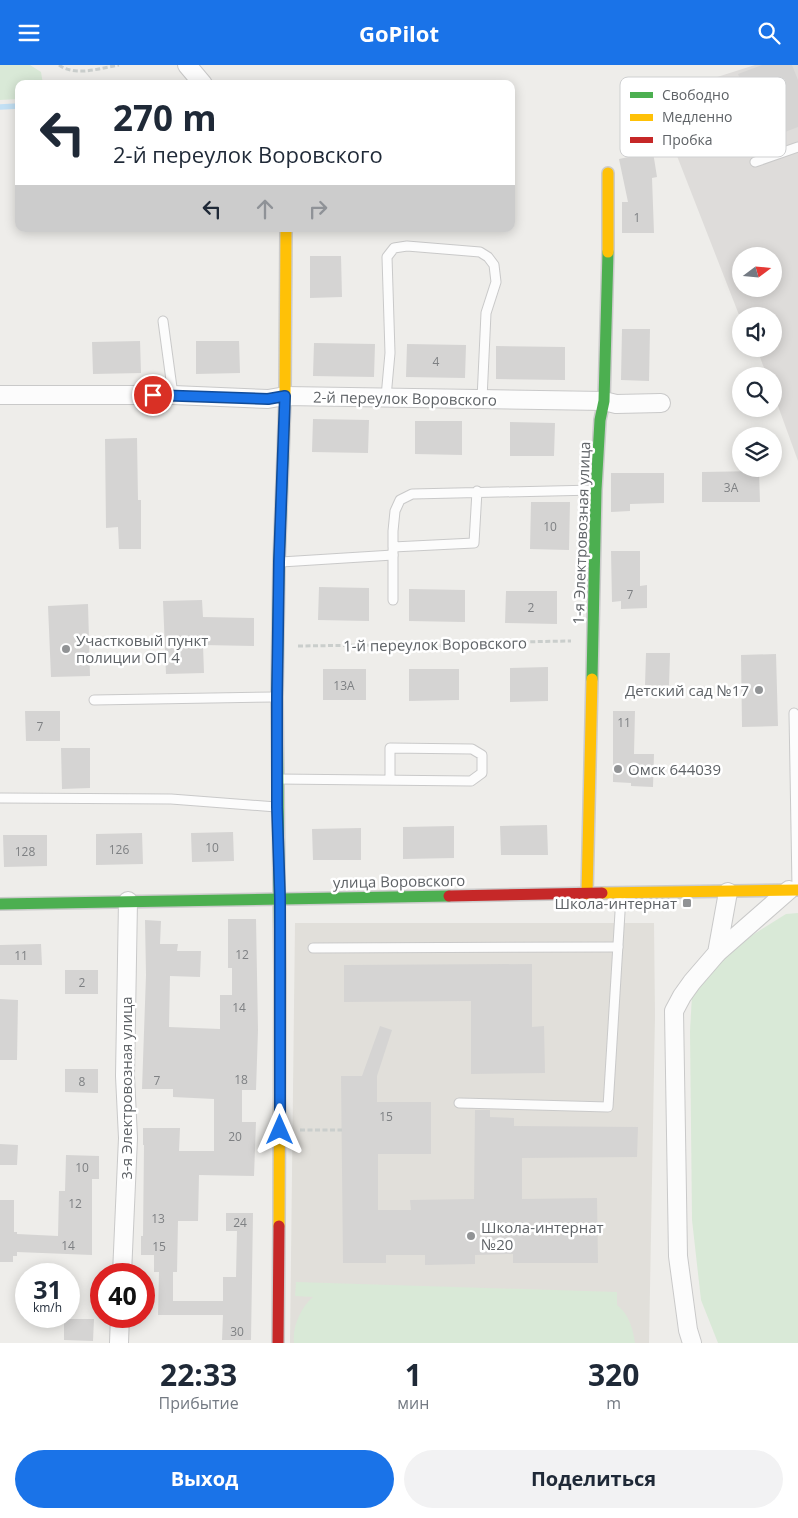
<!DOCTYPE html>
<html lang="ru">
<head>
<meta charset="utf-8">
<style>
  body { margin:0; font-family:"Open Sans",sans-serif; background:#f2f2f3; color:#1f2937; height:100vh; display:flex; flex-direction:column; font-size:19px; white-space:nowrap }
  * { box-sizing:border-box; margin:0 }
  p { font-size:16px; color:#747a83 }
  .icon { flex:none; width:28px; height:28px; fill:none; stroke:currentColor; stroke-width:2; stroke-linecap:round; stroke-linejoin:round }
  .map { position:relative; height:1278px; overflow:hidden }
  .side { display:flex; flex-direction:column; background:#fff; flex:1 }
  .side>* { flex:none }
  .banner { position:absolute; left:15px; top:15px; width:500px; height:152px; border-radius:10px; box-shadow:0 2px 12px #0003; background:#fff; color:#1f2937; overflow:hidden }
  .needle { width:32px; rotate:74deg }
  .fabs { position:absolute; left:732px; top:182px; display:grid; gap:10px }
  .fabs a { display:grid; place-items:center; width:50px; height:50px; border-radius:50%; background:#fff; box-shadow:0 2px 12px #0003; font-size:25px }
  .speed { position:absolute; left:15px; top:1198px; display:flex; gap:10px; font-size:25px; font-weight:700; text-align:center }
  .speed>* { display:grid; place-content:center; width:65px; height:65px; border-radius:50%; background:#fff; box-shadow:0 2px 12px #0003; line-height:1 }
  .speed small { font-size:12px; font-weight:400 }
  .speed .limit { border:8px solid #d22; background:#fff; color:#111 }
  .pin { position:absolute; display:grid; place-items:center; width:42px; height:42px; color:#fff; margin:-21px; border:2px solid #fff; border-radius:50%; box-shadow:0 1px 5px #0007 }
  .me { position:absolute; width:55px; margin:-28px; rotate:0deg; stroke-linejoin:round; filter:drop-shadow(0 0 4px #0008) }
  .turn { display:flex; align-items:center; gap:18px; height:105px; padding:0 15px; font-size:22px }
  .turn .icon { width:65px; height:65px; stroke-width:2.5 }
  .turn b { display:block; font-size:35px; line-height:42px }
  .lanes { display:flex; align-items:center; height:48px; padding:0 15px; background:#0003; justify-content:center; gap:25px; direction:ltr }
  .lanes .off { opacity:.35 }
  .eta { display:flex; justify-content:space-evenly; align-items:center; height:85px; text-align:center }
  .eta b { font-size:30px; font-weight:700; line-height:35px }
  .button { display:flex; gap:10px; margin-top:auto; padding:10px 15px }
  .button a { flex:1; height:58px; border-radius:30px; background:#1a73e8; color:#fff; font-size:20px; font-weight:700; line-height:58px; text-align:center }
  .button a+a { background:#f2f2f3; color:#1f2937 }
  header { display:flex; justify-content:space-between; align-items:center; height:65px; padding:0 15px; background:#1a73e8; color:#fff; font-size:22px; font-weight:700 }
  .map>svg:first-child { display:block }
  .industrial { fill:#dedcda; fill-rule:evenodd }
  .education { fill:#e1dfda }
  .green { fill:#d9e9d7 }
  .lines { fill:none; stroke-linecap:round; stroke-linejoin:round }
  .stream { stroke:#c2e0f4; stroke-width:5.5 }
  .building { fill:#d5d4d3 }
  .lane-casing { stroke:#c9c9c9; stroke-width:11 }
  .street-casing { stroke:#c9c9c9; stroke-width:20 }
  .fast-casing { stroke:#cbcbcb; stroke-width:14 }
  .slow-casing { stroke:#cbcbcb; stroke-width:14 }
  .jam-casing { stroke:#cbcbcb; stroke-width:14 }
  .path { stroke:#cacecc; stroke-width:3; stroke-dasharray:5 2.5; stroke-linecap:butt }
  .lane { stroke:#fcfcfc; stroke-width:9 }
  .street { stroke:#fcfcfc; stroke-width:18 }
  .fast { stroke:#4caf50; stroke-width:11 }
  .slow { stroke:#ffc107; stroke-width:11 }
  .jam { stroke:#c62828; stroke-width:11 }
  .route-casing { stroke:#114b97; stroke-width:12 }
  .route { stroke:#1a73e8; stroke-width:9 }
  .poi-dot { fill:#919395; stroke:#fff; stroke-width:2 }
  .labels { text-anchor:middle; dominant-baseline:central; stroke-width:5; stroke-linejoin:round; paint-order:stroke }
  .number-label { font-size:12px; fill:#7e8083 }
  .street-label { font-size:15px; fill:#5f6367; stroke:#fff }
  .poi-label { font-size:15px; fill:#5f6367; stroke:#fff; text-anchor:start }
  .key { fill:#fff; stroke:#cfd0d1; stroke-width:1 }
  .key-label { font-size:14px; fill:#5f6367 }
</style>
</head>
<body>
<header><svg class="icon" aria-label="menu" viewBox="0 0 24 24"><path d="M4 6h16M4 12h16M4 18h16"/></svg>GoPilot<svg class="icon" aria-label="search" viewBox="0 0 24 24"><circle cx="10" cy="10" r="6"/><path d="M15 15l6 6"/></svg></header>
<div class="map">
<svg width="798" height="1278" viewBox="0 0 798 1278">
  <rect width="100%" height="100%" fill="#eeedea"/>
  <path class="industrial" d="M755,0h43v396l-24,-66v-19h-7l-10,-27h17v-33h-33v4l-87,-223zM741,191h33v33h-33z"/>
  <polygon class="education" points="295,858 654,858 655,951 649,1278 290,1278"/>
  <g class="green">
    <polygon points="0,0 30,0 41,7 43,19 19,19 19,34 0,35"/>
    <polygon points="798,848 798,1278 718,1278 701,1235 692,1155 690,966 692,930 713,904 751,871 786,849"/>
    <path d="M296,1217l321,10v13c12,9 16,24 18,38h-341c-2,-16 7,-36 19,-46l-18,-1z"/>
  </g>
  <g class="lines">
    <polyline class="stream" points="0,42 19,41"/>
  </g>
  <g class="building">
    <polygon points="762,0 792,0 798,15 798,62 743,83 725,35 745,27 738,9"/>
    <polygon points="653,87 657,112 652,113 654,168 622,168 622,137 628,137 619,94"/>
    <polygon points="310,191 341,191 342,232 310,233"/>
    <polygon points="622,264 650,264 649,316 621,315"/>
    <polygon points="140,276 141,308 93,309 92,277"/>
    <polygon points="196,276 239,276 240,308 196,309"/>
    <polygon points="314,278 375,279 374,312 313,311"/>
    <polygon points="407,279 466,280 465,313 406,312"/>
    <polygon points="496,281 565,282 565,315 496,314"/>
    <polygon points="313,354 369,355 368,388 312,387"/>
    <polygon points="415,356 462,356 462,390 415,389"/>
    <polygon points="510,357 555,358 554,391 510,391"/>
    <polygon points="137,373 138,435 141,435 141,484 119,484 118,462 106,463 105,374"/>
    <polygon points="759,406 760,437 702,437 702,407"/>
    <polygon points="611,408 664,408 664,438 630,439 630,446 611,447"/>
    <polygon points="531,437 570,437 569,485 530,484"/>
    <polygon points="611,486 640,486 640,521 647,520 647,543 621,544 621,536 612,537"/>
    <polygon points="319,522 369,523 369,556 318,555"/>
    <polygon points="409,524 465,525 465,557 409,556"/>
    <polygon points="506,526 557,526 557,559 505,558"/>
    <polygon points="202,535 203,552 254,553 254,581 203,580 204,608 166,609 163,536"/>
    <polygon points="88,539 90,611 51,612 48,541"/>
    <polygon points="646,588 670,588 669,621 645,620"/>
    <polygon points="776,589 778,661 742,662 741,590"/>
    <polygon points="548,602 548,636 510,637 510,603"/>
    <rect x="323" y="604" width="43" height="31"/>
    <polygon points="409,604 459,604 459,635 409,636"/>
    <polygon points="25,646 60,646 60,676 26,676"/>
    <polygon points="613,646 635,646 634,689 654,689 653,722 631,721 631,718 613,717"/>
    <polygon points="61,683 90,683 90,723 62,724"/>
    <polygon points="547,760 548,790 501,790 500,761"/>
    <polygon points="454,761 454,793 403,794 403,762"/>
    <polygon points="361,763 361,795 313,795 312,764"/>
    <polygon points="233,767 234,796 192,797 191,768"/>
    <polygon points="142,768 143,799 96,800 96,769"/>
    <polygon points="3,770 47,770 47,801 4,802"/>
    <polygon points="228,854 256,854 258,965 256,1025 242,1025 242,1057 256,1057 254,1111 199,1110 198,1156 178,1156 177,1207 173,1207 173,1236 223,1236 223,1212 236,1212 237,1166 226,1166 226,1148 253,1148 251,1275 222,1275 223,1250 158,1250 159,1207 154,1207 154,1190 141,1190 141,1171 143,1171 144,1080 143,1080 143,1063 180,1063 179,1086 214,1086 214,1034 173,1032 173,1024 142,1024 146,910 145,855 161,856 160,879 178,879 177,886 201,886 200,912 170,911 169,962 220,964 220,930 232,930 232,903 228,903"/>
    <polygon points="41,879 42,900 0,900 0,880"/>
    <polygon points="532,899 532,962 544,961 545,1008 471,1009 471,936 344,937 344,900"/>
    <rect x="65" y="905" width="33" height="24"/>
    <polygon points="0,934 18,935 17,995 0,995"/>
    <polygon points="380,961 392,965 377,1011 377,1037 431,1037 431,1089 378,1089 378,1145 411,1145 410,1135 474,1134 475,1045 490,1045 490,1052 514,1053 514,1061 638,1062 637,1092 522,1093 522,1134 597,1133 598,1198 513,1198 513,1189 475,1190 475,1199 425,1200 425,1190 386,1190 386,1198 343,1198 341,1011 362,1011"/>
    <polygon points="65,1004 98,1004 98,1028 65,1027"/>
    <polygon points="0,1079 18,1080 17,1100 0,1100"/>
    <polygon points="66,1090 99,1091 99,1114 92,1114 92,1190 17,1187 17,1191 13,1191 13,1197 0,1197 0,1135 14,1135 14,1167 17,1167 17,1169 58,1171 59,1126 65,1126"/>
    <polygon points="64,1254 94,1254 93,1276 64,1275"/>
  </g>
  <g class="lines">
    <g class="lane-casing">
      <g id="lane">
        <polyline points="755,97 798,82"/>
        <polyline points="163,256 173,330"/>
        <polyline points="386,332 390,288 387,192 394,183 407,181 480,187 488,192 494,200 496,217 486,248 482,334"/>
        <polyline points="477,426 474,478 393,482 393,466 395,446 400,435 412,429 595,425"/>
        <polyline points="281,497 393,490"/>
        <polyline points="393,535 393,485"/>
        <polyline points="94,635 274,632"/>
        <polyline points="794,648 797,822"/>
        <polyline points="277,714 471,716 482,708 482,690 472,684 390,683 390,714"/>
        <polyline points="0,733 171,734 276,742"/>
        <polyline points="313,883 618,882"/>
        <polyline points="459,1038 608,1042 621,831"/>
      </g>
    </g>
    <g class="street-casing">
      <g id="street">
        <polyline points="187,0 203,19"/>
        <polyline points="0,330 173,330 268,334 285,331 604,336 616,339 661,338"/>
        <polyline points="717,888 789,825"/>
        <polyline points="122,1209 128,1073 125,1011 128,836"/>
        <polyline points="119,1278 120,1251"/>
        <polyline points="692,1278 688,1265 678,1191 674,946 682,931 692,917 717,888 728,827"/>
      </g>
    </g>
    <g class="fast-casing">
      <g id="fast">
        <polyline points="592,614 596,425 600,355 604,336 608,187"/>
        <polyline points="0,839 449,831"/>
        <polyline points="280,910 277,632 279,497 283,391"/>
      </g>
    </g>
    <g class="slow-casing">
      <g id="slow">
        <polyline points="608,108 608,187"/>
        <polyline points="283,391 285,331 286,164"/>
        <polyline points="602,828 798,825"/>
        <polyline points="587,829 592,614"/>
        <polyline points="279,1161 280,910"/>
      </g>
    </g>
    <g class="jam-casing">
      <g id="jam">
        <polyline points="449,831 602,828"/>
        <polyline points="278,1278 279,1161"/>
      </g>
    </g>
    <g class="path">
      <path d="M59,0c17,12 41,3 60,0"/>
      <polyline points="298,581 377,580 477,581 515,577 571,576"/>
      <polyline points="300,1065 342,1065"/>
    </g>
    <use href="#lane" class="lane"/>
    <use href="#street" class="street"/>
    <use href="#fast" class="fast"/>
    <use href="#slow" class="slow"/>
    <use href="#jam" class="jam"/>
  </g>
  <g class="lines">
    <g class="route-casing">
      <polyline id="route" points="153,330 268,334 285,331 279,497 277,632 277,742 280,833 280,1065"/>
    </g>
    <use href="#route" class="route"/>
  </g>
  <g class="poi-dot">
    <circle cx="66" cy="584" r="5"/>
    <circle cx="759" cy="625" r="5"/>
    <circle cx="618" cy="704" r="5"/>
    <rect x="682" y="833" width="10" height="10" rx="2.5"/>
    <circle cx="471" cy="1171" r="5"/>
  </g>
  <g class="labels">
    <g class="number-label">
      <text x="637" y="152">1</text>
      <text x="436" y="296">4</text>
      <text x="731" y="422">3А</text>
      <text x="550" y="461">10</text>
      <text x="630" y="529">7</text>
      <text x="531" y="542">2</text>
      <text x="344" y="620">13А</text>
      <text x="624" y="657">11</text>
      <text x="40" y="661">7</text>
      <text x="212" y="782">10</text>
      <text x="119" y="784">126</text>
      <text x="25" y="786">128</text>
      <text x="242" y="889">12</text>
      <text x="21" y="890">11</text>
      <text x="82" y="917">2</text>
      <text x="239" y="942">14</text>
      <text x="241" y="1014">18</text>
      <text x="157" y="1015">7</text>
      <text x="82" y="1016">8</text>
      <text x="386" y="1051">15</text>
      <text x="235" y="1071">20</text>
      <text x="82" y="1102">10</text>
      <text x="75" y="1138">12</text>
      <text x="158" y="1153">13</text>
      <text x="240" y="1157">24</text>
      <text x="68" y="1180">14</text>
      <text x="159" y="1181">15</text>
      <text x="237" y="1266">30</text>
    </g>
    <g class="street-label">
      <text transform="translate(405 333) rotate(1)">2-й переулок Воровского</text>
      <text transform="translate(581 468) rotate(-88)">1-я Электровозная улица</text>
      <text transform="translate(435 579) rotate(-1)">1-й переулок Воровского</text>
      <text transform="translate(399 816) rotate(-1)">улица Воровского</text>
      <text transform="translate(126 1023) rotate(-90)">3-я Электровозная улица</text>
    </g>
    <g class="poi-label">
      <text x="76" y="575">Участковый пункт<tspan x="76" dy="17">полиции ОП 4</tspan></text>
      <text x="749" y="625" text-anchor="end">Детский сад №17</text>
      <text x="628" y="704">Омск 644039</text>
      <text x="677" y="838" text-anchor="end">Школа-интернат</text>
      <text x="481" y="1162">Школа-интернат<tspan x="481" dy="17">№20</tspan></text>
    </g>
  </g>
  <rect x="620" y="12" width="166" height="80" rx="8" class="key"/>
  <rect x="630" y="27" width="23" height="6" fill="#4caf50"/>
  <rect x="630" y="49" width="23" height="7" fill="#ffc107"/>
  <rect x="630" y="72" width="23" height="6" fill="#c62828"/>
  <g class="key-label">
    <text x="662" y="35">Свободно</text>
    <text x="662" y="57">Медленно</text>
    <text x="662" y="80">Пробка</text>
  </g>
</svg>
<div class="fabs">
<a><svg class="needle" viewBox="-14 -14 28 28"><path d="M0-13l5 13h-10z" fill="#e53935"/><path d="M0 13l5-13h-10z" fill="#747a83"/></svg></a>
<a><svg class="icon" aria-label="sound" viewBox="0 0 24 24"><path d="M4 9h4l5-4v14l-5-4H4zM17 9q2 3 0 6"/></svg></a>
<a><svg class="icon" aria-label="search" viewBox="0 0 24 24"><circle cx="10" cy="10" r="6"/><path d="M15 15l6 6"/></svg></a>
<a><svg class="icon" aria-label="layers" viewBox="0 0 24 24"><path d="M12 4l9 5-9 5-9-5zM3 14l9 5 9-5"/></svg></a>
</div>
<div class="speed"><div>31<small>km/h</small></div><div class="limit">40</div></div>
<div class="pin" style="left:153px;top:330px;background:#d93025"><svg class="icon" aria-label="arrive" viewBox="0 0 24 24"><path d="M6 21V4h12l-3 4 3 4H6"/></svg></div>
<svg class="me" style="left:280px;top:1065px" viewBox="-20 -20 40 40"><path d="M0-17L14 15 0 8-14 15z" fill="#1a73e8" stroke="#fff" stroke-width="4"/></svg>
<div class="banner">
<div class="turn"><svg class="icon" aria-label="left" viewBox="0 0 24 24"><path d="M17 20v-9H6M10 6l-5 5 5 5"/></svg><div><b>270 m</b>2-й переулок Воровского</div></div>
<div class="lanes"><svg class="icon" aria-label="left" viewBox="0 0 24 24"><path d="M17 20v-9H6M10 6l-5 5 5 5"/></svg><svg class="icon off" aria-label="ahead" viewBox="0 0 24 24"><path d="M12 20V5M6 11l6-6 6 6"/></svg><svg class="icon off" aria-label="right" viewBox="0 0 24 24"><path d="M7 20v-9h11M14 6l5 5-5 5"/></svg></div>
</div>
</div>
<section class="side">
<div class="eta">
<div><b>22:33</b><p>Прибытие</p></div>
<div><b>1</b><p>мин</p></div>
<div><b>320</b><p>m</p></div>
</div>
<div class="button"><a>Выход</a><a>Поделиться</a></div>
</section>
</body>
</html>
